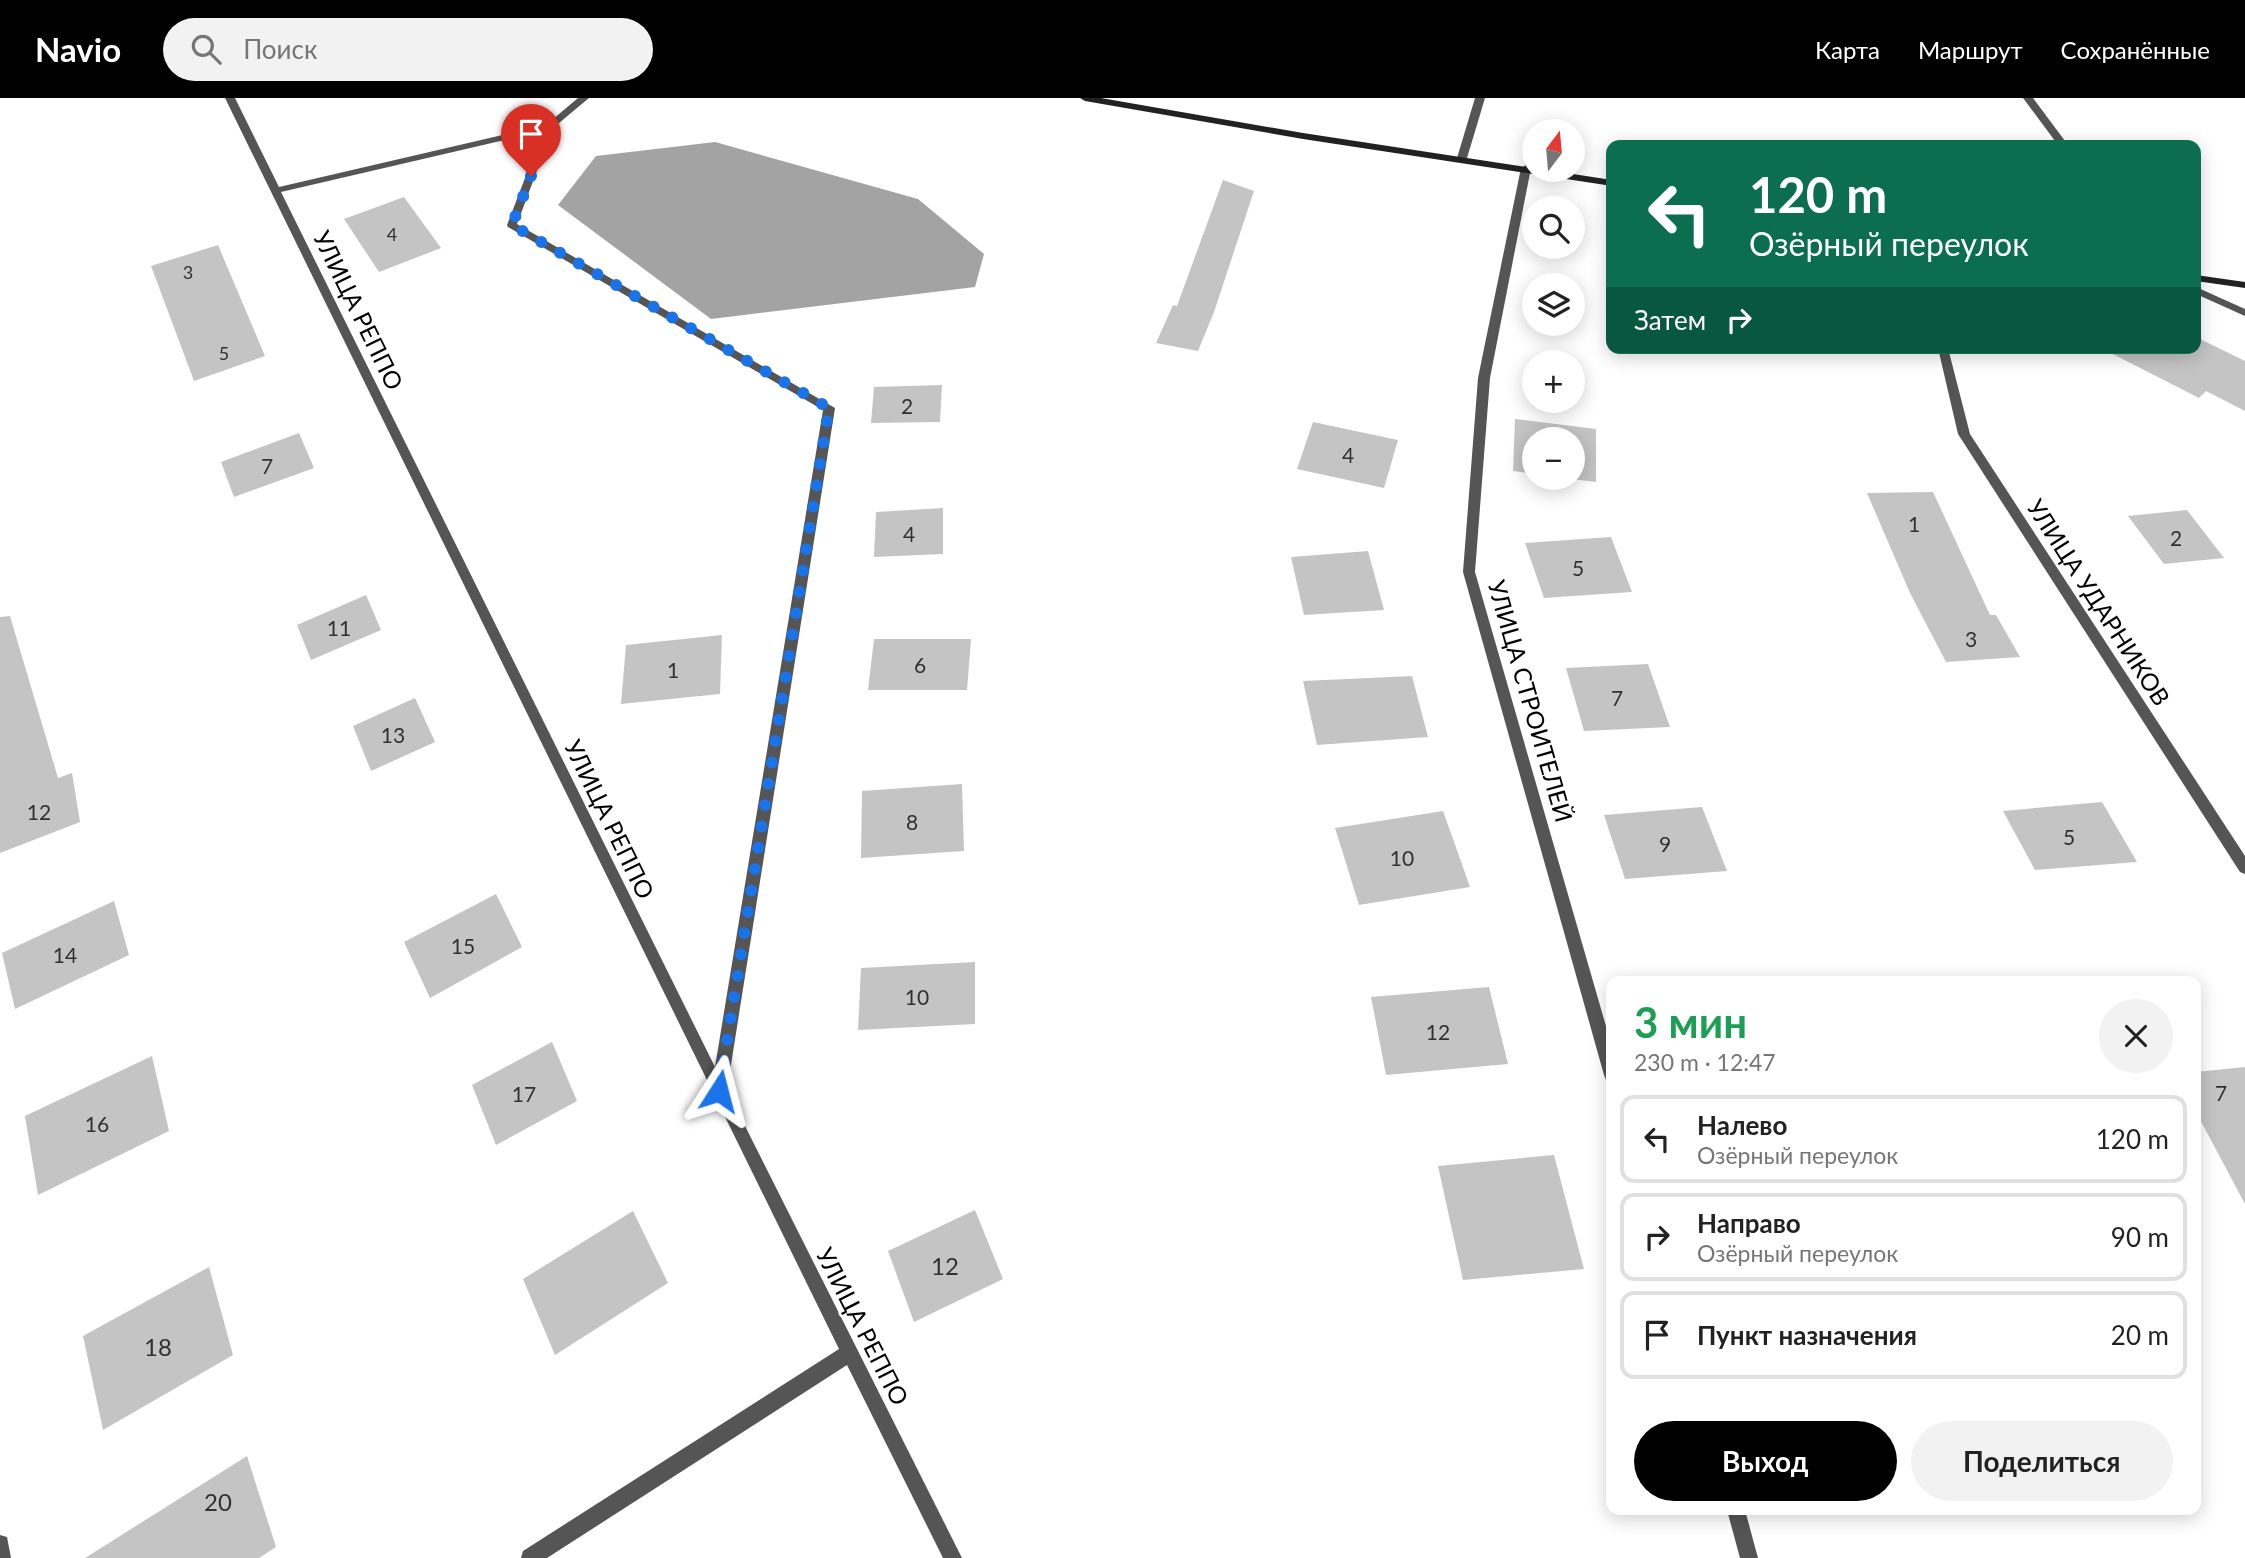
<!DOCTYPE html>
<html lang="ru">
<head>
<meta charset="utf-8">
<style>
  body { margin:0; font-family:Lato,sans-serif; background:#f2f2f2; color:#222; height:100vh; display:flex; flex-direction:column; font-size:26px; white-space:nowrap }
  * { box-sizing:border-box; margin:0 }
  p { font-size:23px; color:#767676 }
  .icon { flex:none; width:38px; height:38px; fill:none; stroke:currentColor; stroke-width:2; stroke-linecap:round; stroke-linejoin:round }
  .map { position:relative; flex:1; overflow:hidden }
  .details { position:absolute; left:1606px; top:878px; width:595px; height:539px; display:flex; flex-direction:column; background:#fff; border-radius:14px; box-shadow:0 4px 18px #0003 }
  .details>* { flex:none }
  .banner { position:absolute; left:1606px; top:42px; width:595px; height:214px; border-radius:14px; box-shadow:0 4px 18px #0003; background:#0b6e4f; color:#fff; overflow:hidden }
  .needle { width:46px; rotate:16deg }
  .buttons { position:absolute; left:1522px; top:21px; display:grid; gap:14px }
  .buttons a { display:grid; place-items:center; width:63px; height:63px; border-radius:50%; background:#fff; box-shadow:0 4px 18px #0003; font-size:35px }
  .pin { position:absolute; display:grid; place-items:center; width:60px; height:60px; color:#fff; margin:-72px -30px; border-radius:50% 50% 50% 0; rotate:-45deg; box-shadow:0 0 7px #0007 }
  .pin .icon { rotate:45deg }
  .me { position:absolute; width:77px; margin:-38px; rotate:9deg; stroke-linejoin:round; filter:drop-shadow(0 0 5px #0008) }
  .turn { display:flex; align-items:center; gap:24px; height:147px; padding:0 28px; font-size:32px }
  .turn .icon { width:91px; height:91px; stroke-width:2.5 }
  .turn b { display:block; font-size:49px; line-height:60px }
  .then { display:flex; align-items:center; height:66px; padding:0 28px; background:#0003; gap:14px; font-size:26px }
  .round { display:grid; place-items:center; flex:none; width:74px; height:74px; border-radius:37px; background:#f2f2f2 }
  .overview { display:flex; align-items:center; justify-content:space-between; height:119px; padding:0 28px }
  h1 { font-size:42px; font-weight:700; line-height:52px; color:#1e9e55 }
  .primary-button { display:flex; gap:14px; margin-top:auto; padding:14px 28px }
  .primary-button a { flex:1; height:80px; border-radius:42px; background:#000; color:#fff; font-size:28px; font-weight:700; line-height:80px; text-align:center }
  .primary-button a+a { background:#f2f2f2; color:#222 }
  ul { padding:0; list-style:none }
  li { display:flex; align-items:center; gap:21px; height:88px; margin:0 14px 10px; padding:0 14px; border:4px solid #e0e0e0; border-radius:14px }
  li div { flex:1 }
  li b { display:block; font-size:26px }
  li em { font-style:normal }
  header { display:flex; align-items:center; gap:42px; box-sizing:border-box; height:98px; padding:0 35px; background:#000; color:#fff }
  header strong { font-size:33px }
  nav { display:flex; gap:38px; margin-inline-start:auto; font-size:24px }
  .search { width:490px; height:63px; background:#f2f2f2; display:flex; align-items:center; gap:18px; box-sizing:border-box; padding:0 24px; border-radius:38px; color:#767676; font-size:26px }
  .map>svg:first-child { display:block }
  .water { fill:#a3a3a3 }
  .building { fill:#c4c4c4 }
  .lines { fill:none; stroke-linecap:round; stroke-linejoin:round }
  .street { fill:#555; fill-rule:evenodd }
  .secondary { fill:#222; fill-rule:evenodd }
  .route { stroke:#1a73e8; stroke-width:12; stroke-dasharray:0 21.6 }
  .labels { text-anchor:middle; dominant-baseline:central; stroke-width:5; stroke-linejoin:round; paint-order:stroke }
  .far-number-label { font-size:18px; fill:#313131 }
  .number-label { font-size:21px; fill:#313131 }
  .street-label { font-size:24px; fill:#000; stroke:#fff }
  .near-number-label { font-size:24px; fill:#313131 }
</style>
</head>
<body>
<header>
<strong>Navio</strong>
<div class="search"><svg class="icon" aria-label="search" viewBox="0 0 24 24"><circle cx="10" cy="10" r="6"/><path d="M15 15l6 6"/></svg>Поиск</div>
<nav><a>Карта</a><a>Маршрут</a><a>Сохранённые</a></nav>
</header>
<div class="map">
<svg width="2245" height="1460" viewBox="0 0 2245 1460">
  <rect width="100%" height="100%" fill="#fff"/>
  <polygon class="water" points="715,44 918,101 984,156 975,189 711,221 558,107 596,58"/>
  <g class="building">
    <polygon points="1223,82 1254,93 1214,214 1198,253 1156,245 1173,207 1177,208"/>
    <polygon points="404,99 441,150 379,174 344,121"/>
    <polygon points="218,147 265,258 194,283 151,168"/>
    <polygon points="2196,239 2245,263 2245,313 2206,293 2199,300 2101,250 2196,250"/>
    <polygon points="942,287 940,324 871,325 874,289"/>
    <polygon points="1515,321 1596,331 1596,384 1563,380 1573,380 1573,341 1535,341 1535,376 1513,373"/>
    <polygon points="1313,324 1398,342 1384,390 1297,371"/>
    <polygon points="299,335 314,370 234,399 221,364"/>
    <polygon points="1933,394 1990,517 1996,517 2020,559 1946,564 1910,495 1867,395"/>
    <polygon points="943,410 943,456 874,459 876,414"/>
    <polygon points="2187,412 2224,460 2164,466 2128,418"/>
    <polygon points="1611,439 1632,494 1544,500 1525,445"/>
    <polygon points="1368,453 1384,512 1304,517 1291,459"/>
    <polygon points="366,497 381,532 311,562 297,527"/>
    <polygon points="10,518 58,680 72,675 80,724 0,755 0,519"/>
    <polygon points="722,537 720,596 621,606 626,547"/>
    <polygon points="874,541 971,541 967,592 868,592"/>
    <polygon points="1648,566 1670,629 1584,633 1566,570"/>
    <polygon points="1412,578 1428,639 1317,647 1303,583"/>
    <polygon points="415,600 435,644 371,673 353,628"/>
    <polygon points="962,686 964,753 861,760 862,693"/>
    <polygon points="2102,704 2137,764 2035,772 2003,713"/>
    <polygon points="1702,709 1727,773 1625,781 1604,717"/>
    <polygon points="1443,713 1470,789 1359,807 1335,730"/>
    <polygon points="496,796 522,849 430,900 404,844"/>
    <polygon points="114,803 129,857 15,911 2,855"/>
    <polygon points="975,864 975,926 858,932 861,870"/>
    <polygon points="1489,889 1508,966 1386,977 1371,899"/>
    <polygon points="552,944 577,1003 496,1047 472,987"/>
    <polygon points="152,958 169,1033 38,1097 25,1018"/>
    <polygon points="2245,969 2245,1106 2196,1014 2196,974"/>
    <polygon points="1554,1057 1584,1171 1463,1182 1438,1068"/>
    <polygon points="975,1112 1003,1181 914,1224 888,1153"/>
    <polygon points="633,1113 668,1185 555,1257 523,1181"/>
    <polygon points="209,1169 233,1257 103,1332 83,1238"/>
    <polygon points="247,1358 276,1449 259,1460 85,1460"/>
  </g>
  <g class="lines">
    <g class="street">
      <path d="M225,0h10l44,89 267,-62 32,-27h11l-36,30 -36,96 318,184 -108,682 235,468h-19l-96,-193 -300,193h-26l2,-7 316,-202zM543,33l-36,94 1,2 315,183 -108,657 -434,-875z"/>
      <polygon points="1475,0 1485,0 1467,60 1462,63 1457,60"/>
      <polygon points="2023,0 2033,0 2068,47 2058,47"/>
      <polygon points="1526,67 1531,70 1490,280 1475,474 1612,949 1612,984 1606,982 1604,977 1463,474 1478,280 1521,70"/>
      <polygon points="2196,189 2245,211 2245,218 2196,196"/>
      <polygon points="1938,250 1948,250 1970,336 2245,758 2245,776 2240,774 1958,336"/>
      <polygon points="1727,1412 1745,1412 1758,1460 1740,1460"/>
      <polygon points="0,1437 7,1439 11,1460 0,1460"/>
    </g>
    <g class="secondary">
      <polygon points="1080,0 1101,0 1303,35 1612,82 1612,88 1303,41 1085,3"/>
      <polygon points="2196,177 2245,184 2245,190 2196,183"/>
    </g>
  </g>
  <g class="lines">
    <polyline class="route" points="531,78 512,127 829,310 719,993"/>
  </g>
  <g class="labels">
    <g class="far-number-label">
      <text x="392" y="136">4</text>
      <text x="188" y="174">3</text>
      <text x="224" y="255">5</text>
    </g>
    <g class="number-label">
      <text x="907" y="307">2</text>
      <text x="1348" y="356">4</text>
      <text x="267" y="367">7</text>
      <text x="1914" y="425">1</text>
      <text x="909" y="435">4</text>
      <text x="2176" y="439">2</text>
      <text x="1578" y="469">5</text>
      <text x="339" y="529">11</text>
      <text x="1971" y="540">3</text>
      <text x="920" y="566">6</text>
      <text x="673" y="571">1</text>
      <text x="1617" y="599">7</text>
      <text x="393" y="636">13</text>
      <text x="39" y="713">12</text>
      <text x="912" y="723">8</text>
      <text x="2069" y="738">5</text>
      <text x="1665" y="745">9</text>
      <text x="1402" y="759">10</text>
      <text x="463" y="847">15</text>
      <text x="65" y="856">14</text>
      <text x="917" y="898">10</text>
      <text x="1438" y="933">12</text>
      <text x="2221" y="994">7</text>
      <text x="524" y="995">17</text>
      <text x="97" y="1025">16</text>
    </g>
    <g class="street-label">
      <text transform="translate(359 212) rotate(64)">УЛИЦА РЕППО</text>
      <text transform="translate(2099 504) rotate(57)">УЛИЦА УДАРНИКОВ</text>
      <text transform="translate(1531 603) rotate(74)">УЛИЦА СТРОИТЕЛЕЙ</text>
      <text transform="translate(610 721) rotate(64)">УЛИЦА РЕППО</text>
      <text transform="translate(863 1228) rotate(63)">УЛИЦА РЕППО</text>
    </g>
    <g class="near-number-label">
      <text x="945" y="1167">12</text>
      <text x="158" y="1248">18</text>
      <text x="218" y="1403">20</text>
    </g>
  </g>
</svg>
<div class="buttons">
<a><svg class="needle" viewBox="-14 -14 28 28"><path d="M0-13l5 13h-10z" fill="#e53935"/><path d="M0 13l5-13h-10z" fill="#767676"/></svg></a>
<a><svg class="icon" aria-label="search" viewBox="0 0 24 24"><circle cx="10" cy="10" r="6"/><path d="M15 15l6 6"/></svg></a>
<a><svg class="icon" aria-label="layers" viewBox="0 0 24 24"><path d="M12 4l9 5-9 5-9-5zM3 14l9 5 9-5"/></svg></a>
<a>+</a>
<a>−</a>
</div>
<div class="pin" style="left:531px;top:78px;background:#d93025"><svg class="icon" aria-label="arrive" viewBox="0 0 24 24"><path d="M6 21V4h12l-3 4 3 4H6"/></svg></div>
<svg class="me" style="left:719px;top:993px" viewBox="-20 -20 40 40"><path d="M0-17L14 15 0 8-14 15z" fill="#1a73e8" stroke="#fff" stroke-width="4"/></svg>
<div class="banner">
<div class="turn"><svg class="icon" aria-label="left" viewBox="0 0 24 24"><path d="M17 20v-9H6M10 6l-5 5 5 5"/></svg><div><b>120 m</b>Озёрный переулок</div></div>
<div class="then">Затем<svg class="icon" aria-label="right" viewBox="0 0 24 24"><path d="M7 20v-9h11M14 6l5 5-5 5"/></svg></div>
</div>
<section class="details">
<div class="overview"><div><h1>3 мин</h1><p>230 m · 12:47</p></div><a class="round"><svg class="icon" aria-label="close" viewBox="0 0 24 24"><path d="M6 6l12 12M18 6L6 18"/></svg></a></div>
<ul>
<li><svg class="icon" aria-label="left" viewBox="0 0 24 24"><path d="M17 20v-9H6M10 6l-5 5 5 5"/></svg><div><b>Налево</b><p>Озёрный переулок</p></div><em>120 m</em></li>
<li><svg class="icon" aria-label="right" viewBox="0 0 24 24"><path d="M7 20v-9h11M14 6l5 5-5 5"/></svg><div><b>Направо</b><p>Озёрный переулок</p></div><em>90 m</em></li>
<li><svg class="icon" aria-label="arrive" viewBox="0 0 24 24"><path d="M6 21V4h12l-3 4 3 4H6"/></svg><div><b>Пункт назначения</b></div><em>20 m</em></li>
</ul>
<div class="primary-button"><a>Выход</a><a>Поделиться</a></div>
</section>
</div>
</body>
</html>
